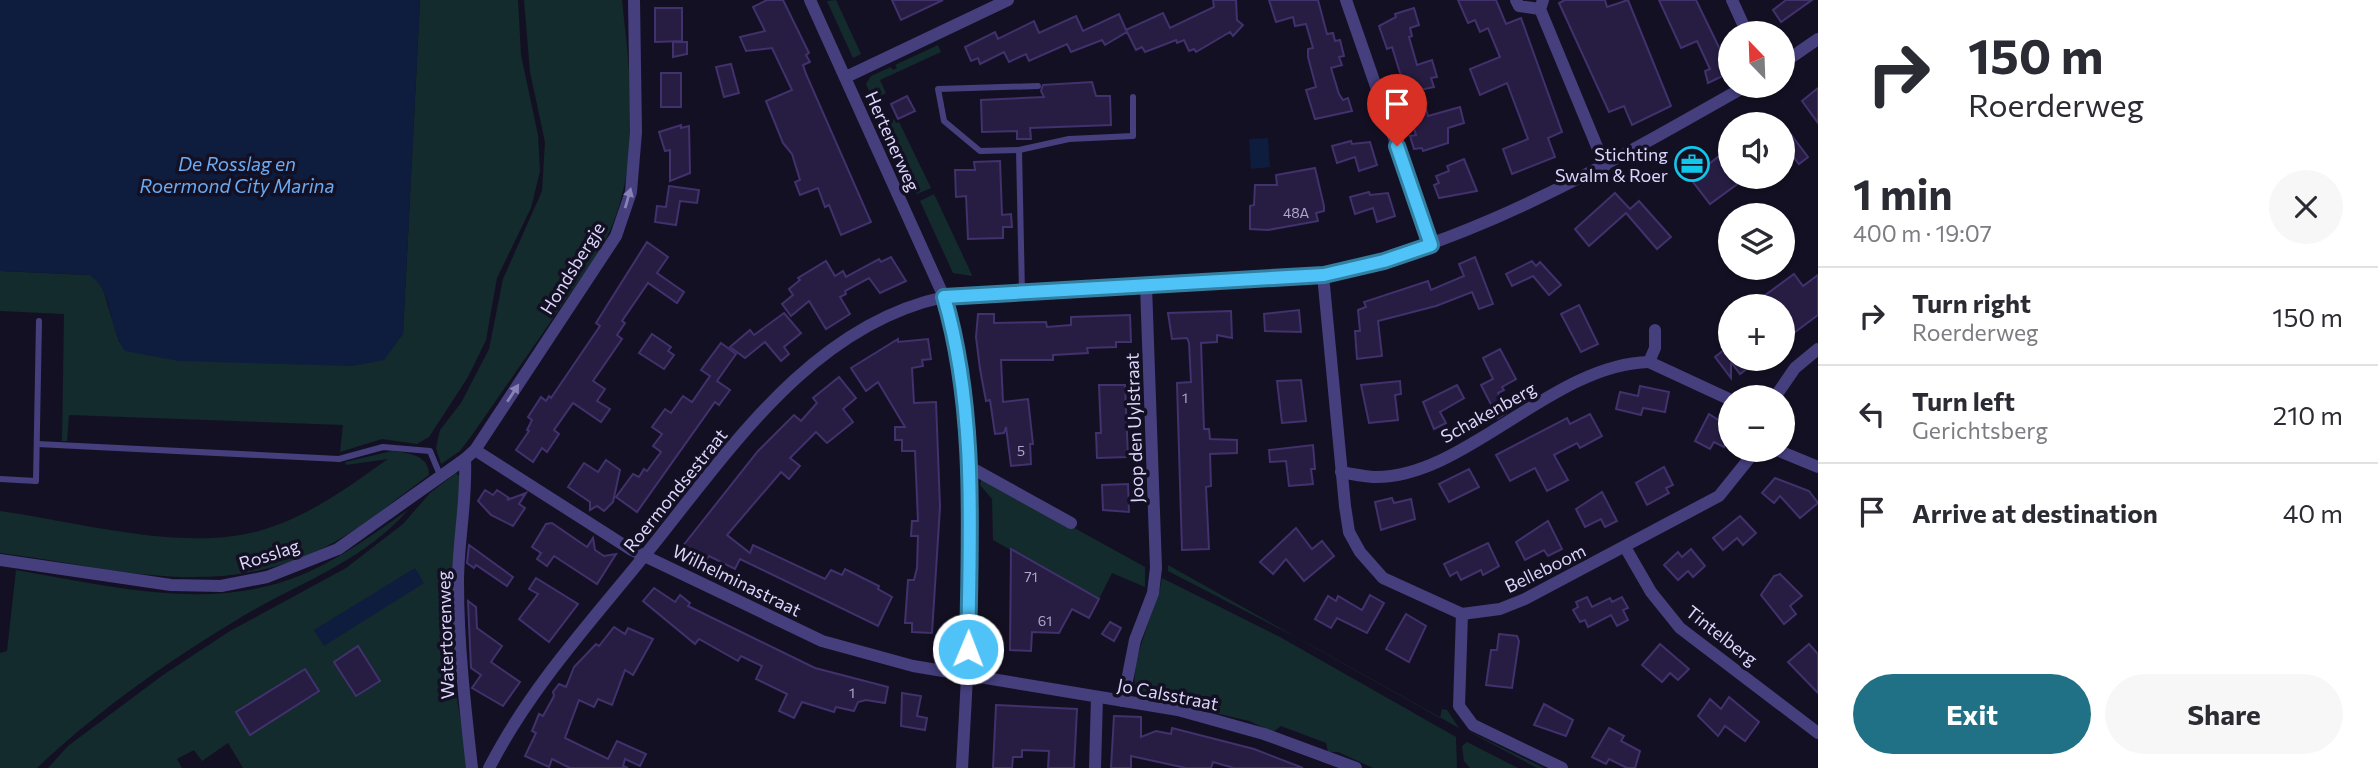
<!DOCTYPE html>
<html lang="en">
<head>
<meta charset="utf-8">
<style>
  body { margin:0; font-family:Commissioner,sans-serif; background:#f7f7f7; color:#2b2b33; height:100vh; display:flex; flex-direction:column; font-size:26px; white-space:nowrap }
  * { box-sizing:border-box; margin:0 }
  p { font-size:23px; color:#7c7c81 }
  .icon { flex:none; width:38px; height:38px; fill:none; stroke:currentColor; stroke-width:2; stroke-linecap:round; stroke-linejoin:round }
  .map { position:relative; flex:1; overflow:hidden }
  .drawer { display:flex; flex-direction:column; background:#fff; width:560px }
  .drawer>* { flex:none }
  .guide { background:#fff; color:#2b2b33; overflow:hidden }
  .needle { width:46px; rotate:337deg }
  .controls { position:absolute; left:1718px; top:21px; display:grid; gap:14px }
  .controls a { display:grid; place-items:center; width:77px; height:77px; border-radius:50%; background:#fff; box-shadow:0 2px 5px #0004; font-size:35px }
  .pin { position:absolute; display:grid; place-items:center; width:60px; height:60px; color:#fff; margin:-72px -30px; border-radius:50% 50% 50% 0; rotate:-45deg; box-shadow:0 0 7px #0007 }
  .pin .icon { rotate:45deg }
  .me { position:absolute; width:77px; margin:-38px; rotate:1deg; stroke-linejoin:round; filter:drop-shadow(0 0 5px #0008) }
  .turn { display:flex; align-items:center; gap:24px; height:147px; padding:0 35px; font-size:32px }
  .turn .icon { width:91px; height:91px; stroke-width:2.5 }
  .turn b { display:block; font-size:49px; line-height:60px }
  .round { display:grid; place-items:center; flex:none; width:74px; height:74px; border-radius:37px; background:#f7f7f7 }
  .overview { display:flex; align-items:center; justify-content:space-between; height:119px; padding:0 35px }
  h1 { font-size:42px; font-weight:700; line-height:52px }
  .cta { display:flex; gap:14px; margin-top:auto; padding:14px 35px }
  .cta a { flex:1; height:80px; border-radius:42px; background:#207185; color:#fff; font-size:28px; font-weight:700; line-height:80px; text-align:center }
  .cta a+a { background:#f7f7f7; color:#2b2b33 }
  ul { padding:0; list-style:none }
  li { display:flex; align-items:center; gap:21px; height:98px; padding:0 35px; border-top:2px solid #e1e1e2 }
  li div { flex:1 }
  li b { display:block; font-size:26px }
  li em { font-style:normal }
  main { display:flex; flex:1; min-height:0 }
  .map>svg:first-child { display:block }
  .green { fill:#132b2c }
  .water { fill:#0e1c3e }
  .building { fill:#271d42; stroke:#41316c; stroke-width:2 }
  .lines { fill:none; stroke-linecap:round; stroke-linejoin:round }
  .service { stroke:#453f7e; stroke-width:6 }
  .minor { stroke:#453f7e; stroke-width:12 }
  .oneway { fill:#8982b7 }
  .route-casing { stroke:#337fa1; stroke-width:18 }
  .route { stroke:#4fc3f7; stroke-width:12 }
  .labels { text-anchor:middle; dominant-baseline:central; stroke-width:7; stroke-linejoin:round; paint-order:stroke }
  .number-label { font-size:14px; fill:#afa7ce }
  .street-label { font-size:18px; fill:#dcd5fc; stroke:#141023 }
  .poi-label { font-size:18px; fill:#dcd5fc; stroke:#141023; text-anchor:end }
  .water-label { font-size:19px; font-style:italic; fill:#6babf3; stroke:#141023 }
</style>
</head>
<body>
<main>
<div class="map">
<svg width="1818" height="768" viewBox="0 0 1818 768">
  <rect width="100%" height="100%" fill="#141023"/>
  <g class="green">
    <polygon points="420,0 518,0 521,55 538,135 540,171 531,208 497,278 486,340 468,377 429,437 417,444 382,439 340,452 343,425 69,415 67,441 62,441 64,314 0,311 0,271 90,275 101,283 119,342 403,334"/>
    <path d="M524,0h98c9,85 22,175 -23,252l-127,183 -12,16 -19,13 -5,-16 4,-18 21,-27 28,-54 14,-70 39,-88 3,-49 -15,-70z"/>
    <polygon points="836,0 861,54 853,58 827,1"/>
    <polygon points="938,45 941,52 880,80 886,93 873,100 866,84 871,76 891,67 893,70 897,68 895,65"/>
    <polygon points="894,119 896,123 899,122 931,188 917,194 884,124"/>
    <polygon points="934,194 972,275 972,276 953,273 920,201"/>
    <path d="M392,451c17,2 37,4 37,24 -35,25 -71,57 -110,75 -108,51 -207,17 -319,3v-42c78,11 182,41 259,20 49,-14 88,-43 129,-72l-42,6 -1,-3z"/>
    <polygon points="456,473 461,478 447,642 469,768 243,768 228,743 202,761 194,750 177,759 182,768 48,768 68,746 163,675 230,631 346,568 403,524 430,493"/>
    <polygon points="982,477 1145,567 1145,587 1112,573 1099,599 993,540 992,499 980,485"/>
    <path d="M408,510c-44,51 -109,73 -165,106 -73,44 -145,94 -206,152h-37v-115l7,-2 9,-81c93,16 193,42 283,6 40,-16 74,-42 109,-66z"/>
    <polygon points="1168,565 1440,718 1442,709 1447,710 1459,728 1309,644 1168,571"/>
    <path d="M1162,578l118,59 176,100 1,31h-84l-35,-16h-10l-2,-9 -45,-17 -8,6 -24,-11 -110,-26c-17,-20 20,-91 23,-117z"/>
    <polygon points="1464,729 1544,768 1537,768"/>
    <polygon points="1467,742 1518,768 1470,768 1464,761 1462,746"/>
  </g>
  <g class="water">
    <path d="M0,0h420l-17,334 -19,26 -31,6 -174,-5 -54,-10c-17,-23 -11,-59 -35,-76l-90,-4z"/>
    <polygon points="1268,138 1270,167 1251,169 1249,139"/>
    <polygon points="415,568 424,583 324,646 314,630"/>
  </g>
  <g class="building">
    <polygon points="767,0 783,0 809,53 806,55 810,62 803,65 806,74 871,222 841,235 829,205 825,207 818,188 800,195 795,182 800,180 792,154 783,143 766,101 792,90 772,48 746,51 740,37 765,31 753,7"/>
    <polygon points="892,0 943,0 901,20"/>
    <polygon points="1213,0 1236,0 1237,20 1243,25 1233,36 1230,32 1196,52 1194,49 1189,51 1184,40 1177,43 1176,40 1145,52 1142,47 1136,50 1127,32 1105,45 1102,40 1071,52 1067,44 1029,61 1026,54 1009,62 1004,52 980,64 978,58 971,61 965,47 995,32 998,39 1034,21 1039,33 1076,16 1083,31 1119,14 1126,30 1163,13 1170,28 1214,7"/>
    <polygon points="1269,0 1318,0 1327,34 1333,33 1335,41 1340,40 1344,56 1339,57 1342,65 1331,68 1339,94 1343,100 1348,98 1352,111 1315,119 1306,90 1316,87 1308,57 1308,49 1313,48 1306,24 1295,26 1293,17 1276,22"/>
    <polygon points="1458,0 1496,0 1506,24 1521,18 1562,132 1548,138 1555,157 1512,174 1503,149 1528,139 1507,83 1480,95 1470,69 1500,57 1488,28 1480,32 1475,20 1468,23"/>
    <polygon points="1565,0 1605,0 1607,7 1628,0 1671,106 1632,125 1624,106 1609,112 1559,3"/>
    <polygon points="1659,0 1696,0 1731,72 1708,83 1705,71 1710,69 1697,41 1681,48"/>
    <polygon points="1786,0 1812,0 1781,22 1773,10"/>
    <polygon points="655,8 682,8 682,41 655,42"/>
    <polygon points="1414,8 1419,25 1410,28 1412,36 1409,37 1417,65 1432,60 1437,77 1431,78 1434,87 1420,90 1428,116 1460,107 1464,123 1448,128 1448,143 1423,151 1422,148 1414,149 1410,136 1416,135 1398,77 1401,76 1392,47 1387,49 1379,26 1396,17 1395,14"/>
    <polygon points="673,42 687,42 687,54 673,57"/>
    <polygon points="731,64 739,93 724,97 716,67"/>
    <rect x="661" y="73" width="20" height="34"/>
    <polygon points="1092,82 1096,96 1110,96 1111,125 1030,128 1031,139 1017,139 1017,131 982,132 981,100 1044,97 1041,91 1043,85"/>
    <polygon points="1818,88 1818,123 1802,101"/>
    <polygon points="907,96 915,111 898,119 891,104"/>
    <polygon points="1783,124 1808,157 1799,164 1783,144"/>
    <polygon points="681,125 681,128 689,126 690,173 670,181 670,150 665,151 659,132"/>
    <polygon points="1351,141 1352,144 1370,142 1377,165 1359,171 1355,157 1337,163 1332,146"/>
    <polygon points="1731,147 1731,177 1747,177 1710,204 1680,165 1696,153 1706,166"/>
    <polygon points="1464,159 1477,191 1439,198 1434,185 1439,183 1436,176 1449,171 1447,166"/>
    <polygon points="1000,161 1002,215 1011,214 1012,227 1003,227 1003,238 968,239 966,196 956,197 955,170 975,170 974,162"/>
    <polygon points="1315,168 1324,206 1324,211 1316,213 1318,221 1268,230 1250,229 1250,206 1254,205 1255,185 1277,185 1276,175"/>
    <polygon points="669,186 699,190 697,203 680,201 676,225 655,222 657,206 666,207"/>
    <polygon points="1369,192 1370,195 1388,193 1395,216 1377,222 1373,208 1355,214 1350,197"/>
    <polygon points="1615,193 1630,209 1639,201 1671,237 1657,249 1626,213 1589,246 1575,229"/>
    <polygon points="647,242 668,257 657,273 684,292 677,303 648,283 622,321 625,323 617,335 622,339 593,381 605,389 597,401 610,409 601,422 573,403 554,430 559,434 547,452 542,448 533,462 516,450 529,431 527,430 532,420 528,417 541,397 546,401 549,396 551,398 600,326 596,323"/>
    <polygon points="891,257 906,281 880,293 869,278 845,291 846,294 840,297 850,314 826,329 809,301 791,316 782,304 793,295 789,289 800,280 798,278 826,261 835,276 843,271 846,277 879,259 881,262"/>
    <polygon points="1475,257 1493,304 1479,309 1472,292 1436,306 1378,321 1382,356 1357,359 1355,331 1360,331 1358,310 1366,307 1364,302 1428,281 1431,290 1464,276 1459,264"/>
    <polygon points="1532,261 1536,266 1540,262 1561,285 1549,295 1533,276 1512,286 1506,274"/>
    <polygon points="1794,274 1803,286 1818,275 1818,315 1783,341 1783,306 1766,306 1760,299"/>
    <polygon points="1579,305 1598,344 1581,352 1561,314"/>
    <polygon points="1299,310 1301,332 1265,331 1264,314"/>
    <polygon points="1231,311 1232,338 1217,335 1217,342 1201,343 1204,429 1209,429 1210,439 1237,440 1237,453 1210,454 1211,486 1206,487 1209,549 1182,550 1177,383 1191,382 1189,343 1187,338 1172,339 1168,313"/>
    <polygon points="784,313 801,333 784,347 789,354 781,361 765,342 745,358 730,347 750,330 754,335"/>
    <polygon points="978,314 994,314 994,323 1046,322 1047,327 1071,325 1071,317 1130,315 1131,342 1116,342 1116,347 1087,348 1088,353 1053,355 1053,360 1001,360 1003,402 1028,399 1033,444 1030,444 1031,464 1011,466 1006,427 1004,433 995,434 990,400 986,401 980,369 976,337"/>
    <polygon points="652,334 671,347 668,351 674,355 664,369 639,353"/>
    <polygon points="898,339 898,342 928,339 931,359 922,360 923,366 912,368 914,403 936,402 940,507 932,633 912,632 912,623 905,623 908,580 914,580 917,568 918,536 911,536 912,521 918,521 915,451 902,451 902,440 895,440 895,427 905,427 878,382 866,391 851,368"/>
    <polygon points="721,343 736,354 717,381 730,390 719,405 715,402 637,512 616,497 633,474 639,477 644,469 647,471 661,452 653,446 662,434 652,427 665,409 671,413 683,396 692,402 710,376 701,370"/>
    <polygon points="1500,349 1516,379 1502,387 1504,390 1498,393 1506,413 1498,418 1481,385 1493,379 1483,358"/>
    <polygon points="1725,349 1731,359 1760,359 1740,374 1731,362 1731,378 1715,357"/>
    <polygon points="839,377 856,398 843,409 853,422 827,443 816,432 790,458 800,466 789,479 781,472 727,535 750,553 753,545 825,579 831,570 842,575 845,569 879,586 878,589 892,597 878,626 740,559 735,569 709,556 702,564 682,547 758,451 794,415 801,421 817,403 813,398"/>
    <polygon points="1301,380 1306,421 1282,423 1277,381"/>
    <polygon points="1400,381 1401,394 1395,395 1398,420 1369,423 1361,385"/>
    <polygon points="1099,385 1125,385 1128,457 1097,458 1096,433 1101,433"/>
    <polygon points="1457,385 1464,398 1440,412 1446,423 1434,429 1423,402"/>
    <polygon points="1640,386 1669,392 1665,412 1643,408 1641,415 1616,409 1620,392 1638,396"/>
    <polygon points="1590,414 1602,436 1580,448 1577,443 1554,455 1568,480 1547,491 1535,468 1510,481 1496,455 1567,418 1570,424"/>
    <polygon points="1709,414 1731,428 1724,447 1714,442 1710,449 1695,441"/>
    <polygon points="1313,445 1315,469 1311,469 1313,484 1289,486 1286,461 1270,462 1269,450"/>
    <polygon points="606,460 620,470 613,502 604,511 597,506 590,510 590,502 568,487 584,463 598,472"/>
    <polygon points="1664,467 1673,485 1666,488 1669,493 1647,505 1636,483"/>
    <polygon points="1469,469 1479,487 1449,502 1439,484"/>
    <polygon points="1775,478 1809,491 1818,503 1800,518 1780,496 1774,503 1762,493"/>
    <polygon points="1128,484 1129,512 1103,510 1102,485"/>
    <polygon points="485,490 493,495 497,490 509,498 507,500 526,493 519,504 525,508 513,526 491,515 478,501"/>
    <polygon points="1602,492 1617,521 1605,527 1601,519 1585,527 1576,509"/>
    <polygon points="1392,498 1394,503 1411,499 1415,519 1381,530 1375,502"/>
    <polygon points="1740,516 1756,533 1743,545 1737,538 1723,550 1713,538"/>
    <polygon points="1548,521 1562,549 1548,556 1544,550 1525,560 1516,542"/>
    <polygon points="552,523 587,547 593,538 595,550 604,556 616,554 597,584 554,556 547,566 537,559 541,553 532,547 546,524"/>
    <polygon points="1296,528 1312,549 1322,541 1334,556 1304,581 1286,559 1273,574 1260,562"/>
    <polygon points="1488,543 1499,566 1483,575 1481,570 1461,580 1457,572 1450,576 1444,564"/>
    <polygon points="469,545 513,577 507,586 476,565 474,568 467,563"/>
    <polygon points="1011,549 1099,599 1089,618 1072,609 1059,633 1032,632 1031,651 1010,650"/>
    <polygon points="1691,549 1705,566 1693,577 1688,571 1678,580 1664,565 1678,552 1682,557"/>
    <polygon points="1780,574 1802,596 1790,606 1796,614 1784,624 1761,595 1774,576"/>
    <polygon points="536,578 578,604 549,642 519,619 538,594 529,589"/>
    <polygon points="654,588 675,602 680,595 690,603 688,606 815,668 888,687 885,703 866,700 858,702 854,711 836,707 834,712 802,702 794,718 779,711 787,694 756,679 762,666 741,656 738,661 699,639 695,644 643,601"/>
    <polygon points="1370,595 1384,603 1367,633 1337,618 1331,628 1315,619 1328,596 1336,601 1338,596 1362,610"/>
    <polygon points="1587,597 1592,607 1610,598 1612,602 1622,597 1628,608 1623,610 1628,620 1617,626 1611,615 1588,627 1585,620 1580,622 1573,610 1578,607 1576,602"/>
    <polygon points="468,601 476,607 477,628 502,646 491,662 520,682 503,706 472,688 481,675 471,668"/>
    <polygon points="1406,614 1426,626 1409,662 1386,649"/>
    <polygon points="1110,622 1121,628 1114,641 1102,634"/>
    <polygon points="614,627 625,634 628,628 653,639 633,675 625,670 612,705 598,699 594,707 579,700 565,738 608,759 617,741 646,754 640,766 625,759 623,766 628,768 570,768 552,759 549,767 525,756 536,733 532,731 539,714 543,716 554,696 553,692 559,684 566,687 574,667 596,644 599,646"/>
    <polygon points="1499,634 1517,636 1519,641 1512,688 1486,685 1491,650 1497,650"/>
    <polygon points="1660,644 1689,669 1678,680 1670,673 1662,682 1642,665"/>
    <polygon points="1809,644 1818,654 1818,693 1788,662"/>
    <polygon points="358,646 380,681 356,696 334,662"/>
    <polygon points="305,669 319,691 250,735 236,712"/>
    <polygon points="902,693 921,696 917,716 927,718 925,730 901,726"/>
    <polygon points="1729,697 1759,722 1745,741 1725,726 1718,736 1698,716 1710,699 1721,709"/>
    <polygon points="1544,704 1573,720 1566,736 1534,725"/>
    <polygon points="996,705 1077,709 1074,768 1048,768 1049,751 1022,750 1022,757 1013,757 1012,768 993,768"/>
    <polygon points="1114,716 1141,717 1141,737 1156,731 1171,734 1172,728 1254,749 1303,768 1234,768 1213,762 1211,768 1186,768 1131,756 1131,768 1111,768"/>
    <polygon points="1609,728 1624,736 1621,741 1640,751 1635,768 1627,768 1609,759 1606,764 1592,757"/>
  </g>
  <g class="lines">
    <g class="service">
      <polyline points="1019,150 980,151 944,121 938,89 1038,86"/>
      <polyline points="1022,293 1019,150 1069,139 1133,136 1133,97"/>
      <polyline points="37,444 339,459 383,447 430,451 440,475"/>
      <polyline points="0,479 36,481 39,321"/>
    </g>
    <g class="minor">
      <path d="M810,0l134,297c40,140 26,325 18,471"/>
      <polyline points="1346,0 1431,245"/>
      <polyline points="1516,0 1519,6 1540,9"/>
      <polyline points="1543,0 1540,9 1605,166"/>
      <polyline points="1732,0 1747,33"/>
      <polyline points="1783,63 1818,39"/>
      <polyline points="846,77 1008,0"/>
      <polyline points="1323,275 1345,506 1349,532 1360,552 1383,578 1462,614 1500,609 1525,599 1719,496 1756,450"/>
      <polyline points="1655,330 1655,348 1649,362 1731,400"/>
      <polyline points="1775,397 1795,368 1818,349"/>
      <polyline points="475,450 630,549 822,641 913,666 1178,710 1264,734 1356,768"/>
      <polyline points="1777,450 1818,467"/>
      <path d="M465,459c2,42 -7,82 -7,123 0,62 7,124 14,186"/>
      <polyline points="968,466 1071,523"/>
      <path d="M1341,472c10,2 21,4 32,5 90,3 179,-113 276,-115"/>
      <polyline points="1625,547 1651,592 1680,628 1818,733"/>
      <polyline points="0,560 171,585 221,586 267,577 338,549 465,459 475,450 616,236 631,192 636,132 634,0"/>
      <polyline points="1462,614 1459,706 1473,725 1562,768"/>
      <polyline points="1123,701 1135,640 1153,593 1156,568 1146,286"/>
      <path d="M489,768c41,-80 100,-144 156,-213 82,-101 164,-229 299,-258l379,-22c155,-34 287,-112 423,-189"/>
      <polyline points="1095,768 1097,697"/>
    </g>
  </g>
  <defs><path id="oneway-solid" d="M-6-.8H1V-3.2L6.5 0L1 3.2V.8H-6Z" transform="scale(1.75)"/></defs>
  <g class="oneway">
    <use href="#oneway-solid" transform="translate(628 198) rotate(-74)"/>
    <use href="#oneway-solid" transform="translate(513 393) rotate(-57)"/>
  </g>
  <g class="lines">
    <g class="route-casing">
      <path id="route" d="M968,649c2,-117 9,-239 -24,-352l380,-22 60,-14 47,-16 -34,-99"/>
    </g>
    <use href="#route" class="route"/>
  </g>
  <defs>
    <g id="office-ring" transform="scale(1.75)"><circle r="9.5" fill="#141023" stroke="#12c6ea" stroke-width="1.5"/><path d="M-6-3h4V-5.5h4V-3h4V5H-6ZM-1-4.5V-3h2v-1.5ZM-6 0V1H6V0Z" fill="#12c6ea"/></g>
  </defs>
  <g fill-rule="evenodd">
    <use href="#office-ring" x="1692" y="164"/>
  </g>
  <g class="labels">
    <g class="number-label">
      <text x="1296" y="212">48A</text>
      <text x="1185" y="397">1</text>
      <text x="1021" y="450">5</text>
      <text x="1031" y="576">71</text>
      <text x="1045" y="620">61</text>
      <text x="852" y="692">1</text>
    </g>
    <g class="street-label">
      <text transform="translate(893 141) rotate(66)">Hertenerweg</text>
      <text transform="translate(572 268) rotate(-58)">Hondsbergje</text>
      <text transform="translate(1488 412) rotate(-29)">Schakenberg</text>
      <text transform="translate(1134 428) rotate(-92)">Joop den Uylstraat</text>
      <text transform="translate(675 490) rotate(-51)">Roermondsestraat</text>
      <text transform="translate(269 554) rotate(-18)">Rosslag</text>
      <text transform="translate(1545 568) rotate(-26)">Belleboom</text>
      <text transform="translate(737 580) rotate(26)">Wilhelminastraat</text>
      <text transform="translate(445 635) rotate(-92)">Watertorenweg</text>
      <text transform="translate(1722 635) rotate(38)">Tintelberg</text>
      <text transform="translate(1168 694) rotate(11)">Jo Calsstraat</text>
    </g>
    <g class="poi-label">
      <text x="1668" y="154">Stichting<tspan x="1668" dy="21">Swalm &amp; Roer</tspan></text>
    </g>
    <g class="water-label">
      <text x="237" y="163">De Rosslag en<tspan x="237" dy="22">Roermond City Marina</tspan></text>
    </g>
  </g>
</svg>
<div class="controls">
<a><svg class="needle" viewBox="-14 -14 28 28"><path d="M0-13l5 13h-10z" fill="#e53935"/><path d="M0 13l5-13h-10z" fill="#7c7c81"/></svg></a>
<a><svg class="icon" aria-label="sound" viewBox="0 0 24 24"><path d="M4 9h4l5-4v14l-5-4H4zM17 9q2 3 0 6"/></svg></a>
<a><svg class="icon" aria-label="layers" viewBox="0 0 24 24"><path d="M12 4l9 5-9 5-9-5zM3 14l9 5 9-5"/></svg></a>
<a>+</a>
<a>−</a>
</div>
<div class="pin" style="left:1397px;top:146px;background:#d93025"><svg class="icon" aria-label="arrive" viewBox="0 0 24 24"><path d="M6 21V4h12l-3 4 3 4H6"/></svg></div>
<svg class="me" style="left:968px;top:649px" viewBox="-20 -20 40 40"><circle r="17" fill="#4fc3f7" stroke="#fff" stroke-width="3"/><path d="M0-11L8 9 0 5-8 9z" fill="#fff"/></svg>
</div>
<section class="drawer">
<div class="guide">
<div class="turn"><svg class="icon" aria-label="right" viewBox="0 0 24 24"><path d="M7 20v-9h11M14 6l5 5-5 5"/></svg><div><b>150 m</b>Roerderweg</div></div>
</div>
<div class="overview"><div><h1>1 min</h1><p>400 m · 19:07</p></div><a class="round"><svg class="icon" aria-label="close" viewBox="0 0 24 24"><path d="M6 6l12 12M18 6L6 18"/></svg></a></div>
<ul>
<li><svg class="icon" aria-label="right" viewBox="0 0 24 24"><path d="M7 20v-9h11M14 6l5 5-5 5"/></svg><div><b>Turn right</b><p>Roerderweg</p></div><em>150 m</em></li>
<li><svg class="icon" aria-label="left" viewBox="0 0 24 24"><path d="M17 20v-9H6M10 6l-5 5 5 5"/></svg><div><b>Turn left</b><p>Gerichtsberg</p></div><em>210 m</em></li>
<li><svg class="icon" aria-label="arrive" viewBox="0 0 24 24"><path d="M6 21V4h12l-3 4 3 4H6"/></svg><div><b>Arrive at destination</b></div><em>40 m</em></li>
</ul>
<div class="cta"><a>Exit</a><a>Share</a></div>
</section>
</main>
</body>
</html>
